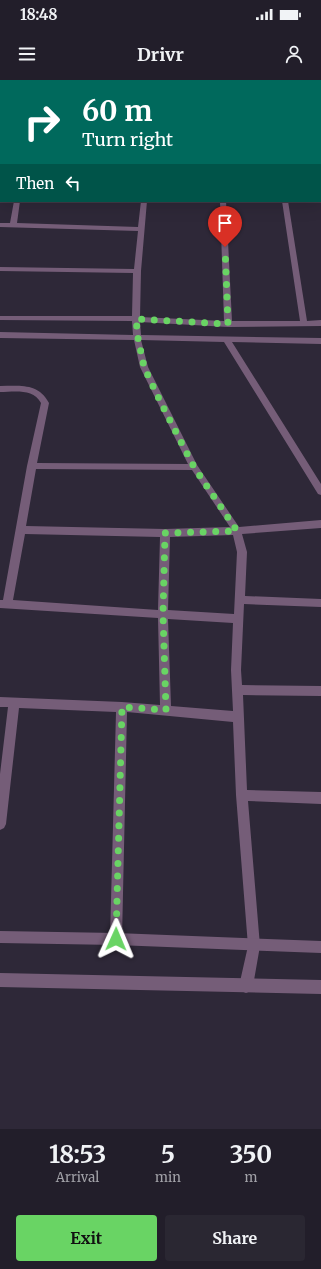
<!DOCTYPE html>
<html lang="en">
<head>
<meta charset="utf-8">
<style>
  body { margin:0; font-family:Merriweather,serif; background:#2a2732; color:#f1f3f6; height:100vh; display:flex; flex-direction:column; font-size:15px; white-space:nowrap }
  * { box-sizing:border-box; margin:0 }
  p { font-size:13px; color:#a2a2a8 }
  .icon { flex:none; width:22px; height:22px; fill:none; stroke:currentColor; stroke-width:2; stroke-linecap:round; stroke-linejoin:round }
  .map { position:relative; height:1049px; overflow:hidden }
  .details { display:flex; flex-direction:column; background:#221e2a; flex:1 }
  .details>* { flex:none }
  .banner { position:absolute; left:0px; top:0px; width:321px; height:122px; box-shadow:0 4px 16px #0002,0 0 0 1px #3f3c47; background:#00695c; color:#fff; overflow:hidden }
  .pin { position:absolute; display:grid; place-items:center; width:34px; height:34px; color:#fff; margin:-41px -17px; border-radius:50% 50% 50% 0; rotate:-45deg; box-shadow:0 0 4px #0007 }
  .pin .icon { rotate:45deg }
  .me { position:absolute; width:44px; margin:-22px; rotate:1deg; stroke-linejoin:round; filter:drop-shadow(0 0 3px #0008) }
  .turn { display:flex; align-items:center; gap:14px; height:84px; padding:0 16px; font-size:18px }
  .turn .icon { width:52px; height:52px; stroke-width:2.5 }
  .turn b { display:block; font-size:28px; line-height:34px }
  .then { display:flex; align-items:center; height:38px; padding:0 16px; background:#0003; gap:8px; font-size:15px }
  .eta { display:flex; justify-content:space-evenly; align-items:center; height:68px; text-align:center }
  .eta b { font-size:24px; font-weight:700; line-height:28px }
  .primary-button { display:flex; gap:8px; margin-top:auto; padding:8px 16px }
  .primary-button a { flex:1; height:46px; border-radius:4px; background:#69d464; color:#111; font-size:16px; font-weight:700; line-height:46px; text-align:center }
  .primary-button a+a { background:#2a2732; color:#f1f3f6 }
  .status { display:flex; justify-content:space-between; align-items:center; height:28px; padding:0 20px; background:#221e2a; direction:ltr }
  .status svg { height:11px; fill:currentColor }
  header { display:flex; justify-content:space-between; align-items:center; height:52px; padding:0 16px; background:#221e2a; font-size:18px; font-weight:700 }
  .map>svg:first-child { display:block }
  .lines { fill:none; stroke-linecap:round; stroke-linejoin:round }
  .minor { fill:#755d78; fill-rule:evenodd }
  .tertiary { fill:#755d78; fill-rule:evenodd }
  .route { stroke:#69d464; stroke-width:7; stroke-dasharray:0 12.6 }
</style>
</head>
<body>
<div class="status"><b>18:48</b><svg viewBox="0 0 49 12"><path d="M0 12V9h3v3zM5 12V6h3v6zM10 12V3h3v9zM15 12V0h3v12zM26 1h20v11H26zM47 4h2v5h-2z"/></svg></div>
<header><svg class="icon" aria-label="menu" viewBox="0 0 24 24"><path d="M4 6h16M4 12h16M4 18h16"/></svg>Drivr<svg class="icon" aria-label="person" viewBox="0 0 24 24"><circle cx="12" cy="8" r="4"/><path d="M4 21q1-7 8-7t8 7"/></svg></header>
<div class="map">
<svg width="321" height="1049" viewBox="0 0 321 1049">
  <rect width="100%" height="100%" fill="#2e2838"/>
  <g class="lines">
    <g class="minor">
      <rect x="41" y="0" width="6" height="1"/>
      <polygon points="85,0 150,0 84,1"/>
      <polygon points="320,0 321,0 321,4 320,1 318,1"/>
      <rect x="0" y="32" width="1" height="4"/>
      <rect x="0" y="63" width="1" height="4"/>
      <rect x="320" y="68" width="1" height="4"/>
      <rect x="320" y="105" width="1" height="5"/>
      <path d="M14,121h6l-3,22 121,4 3,-26h6l-6,70 -1,46 84,4 -4,-120h6l6,120h68l-18,-120h6l19,120 14,-1v6l-93,1 -88,-5 1,13 180,3v6l-89,-2 89,142v11l-3,-1 -94,-152 -83,-2 7,27 49,98 42,62 82,-7v8l-79,6 5,18 -2,44 76,3v8l-77,-3 -3,66 1,15 79,1v10l-78,-1 4,95 74,2v12l-73,-3 12,145 -7,40 -2,5 -5,2 -5,-2 -2,-5 9,-40 -12,-151 -3,-73 -106,-10 -5,227 -2,4 -4,2 -4,-2 -2,-4 6,-227 -97,-4 -13,116 -2,4 -4,2v-56l8,-67h-8v-10l122,5 38,3 -2,-87 -158,-10v-8h3l24,-134 14,-63c-8,-15 -27,-11 -41,-11v-6c21,0 38,-3 49,17l-12,60 151,1 -48,-97 -6,-27 -134,-2v-6l133,3 -1,-14 -132,-1v-4h132l1,-43 -133,-2v-4l134,2 4,-38 -138,-4v-4h10zM36,389l156,1 38,57 -65,2 -139,-3zM25,454l135,3 -2,73 -145,-10zM233,455l4,17 -3,62 -66,-4 2,-73zM168,539l65,4 -2,47 2,41 -62,-5z"/>
    </g>
    <g class="tertiary">
      <polygon points="0,851 116,853 321,861 321,873 116,865 0,863"/>
      <polygon points="0,893 321,900 321,914 0,907"/>
    </g>
  </g>
  <g class="lines">
    <polyline class="route" points="116,859 122,627 166,630 163,534 165,453 237,451 194,387 161,323 144,287 138,258 136,239 228,244 225,167"/>
  </g>
</svg>
<div class="pin" style="left:225px;top:167px;background:#d93025"><svg class="icon" aria-label="arrive" viewBox="0 0 24 24"><path d="M6 21V4h12l-3 4 3 4H6"/></svg></div>
<svg class="me" style="left:116px;top:859px" viewBox="-20 -20 40 40"><path d="M0-17L14 15 0 8-14 15z" fill="#69d464" stroke="#fff" stroke-width="4"/></svg>
<div class="banner">
<div class="turn"><svg class="icon" aria-label="right" viewBox="0 0 24 24"><path d="M7 20v-9h11M14 6l5 5-5 5"/></svg><div><b>60 m</b>Turn right</div></div>
<div class="then">Then<svg class="icon" aria-label="left" viewBox="0 0 24 24"><path d="M17 20v-9H6M10 6l-5 5 5 5"/></svg></div>
</div>
</div>
<section class="details">
<div class="eta">
<div><b>18:53</b><p>Arrival</p></div>
<div><b>5</b><p>min</p></div>
<div><b>350</b><p>m</p></div>
</div>
<div class="primary-button"><a>Exit</a><a>Share</a></div>
</section>
</body>
</html>
